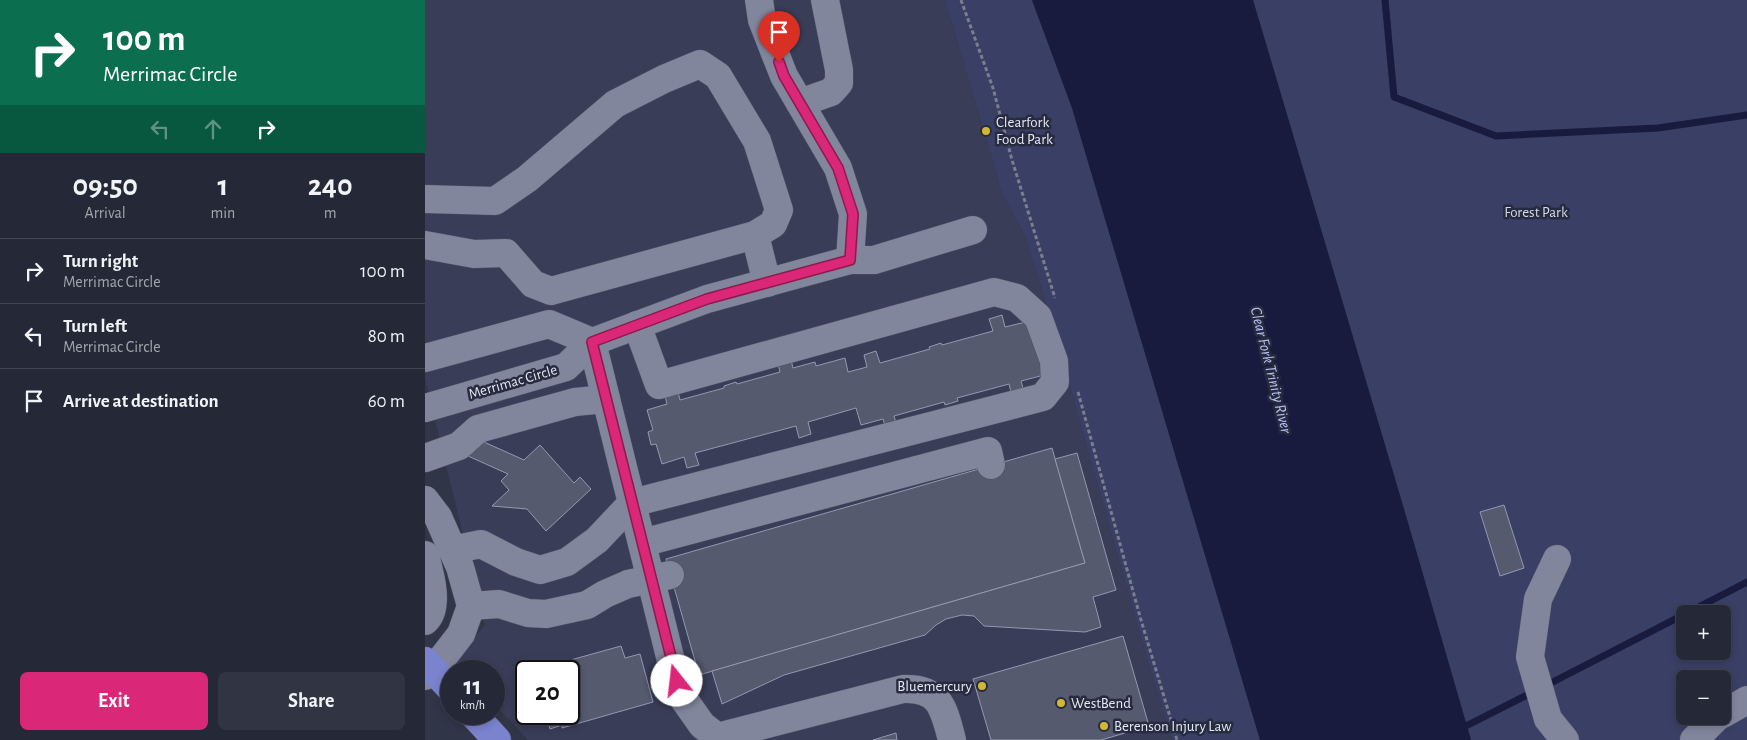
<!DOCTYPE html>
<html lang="en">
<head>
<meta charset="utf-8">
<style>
  body { margin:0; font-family:"Alegreya Sans",sans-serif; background:#313442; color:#f1f3f6; height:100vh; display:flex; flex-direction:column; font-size:19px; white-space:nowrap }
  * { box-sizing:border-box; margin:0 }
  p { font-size:16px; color:#a3a6ad }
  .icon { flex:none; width:28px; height:28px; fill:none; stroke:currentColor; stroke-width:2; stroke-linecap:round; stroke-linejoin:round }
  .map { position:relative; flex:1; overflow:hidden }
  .side { display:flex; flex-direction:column; background:#252836; width:425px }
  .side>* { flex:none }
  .banner { background:#0b6e4f; color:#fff; overflow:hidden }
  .tools { position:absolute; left:1251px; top:605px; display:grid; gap:10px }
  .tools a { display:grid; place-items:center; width:55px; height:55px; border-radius:8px; background:#252836; box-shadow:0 2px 8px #0003,0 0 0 1px #424451; font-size:25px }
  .speed { position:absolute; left:15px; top:660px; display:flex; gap:10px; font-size:25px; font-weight:700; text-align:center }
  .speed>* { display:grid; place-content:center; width:65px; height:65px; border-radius:50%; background:#252836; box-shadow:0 2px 8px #0003,0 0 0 1px #424451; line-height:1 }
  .speed small { font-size:12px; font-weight:400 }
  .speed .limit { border:2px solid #111; border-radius:8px; background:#fff; color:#111 }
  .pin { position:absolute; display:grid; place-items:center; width:42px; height:42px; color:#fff; margin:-51px -21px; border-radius:50% 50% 50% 0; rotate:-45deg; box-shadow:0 0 5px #0007 }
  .pin .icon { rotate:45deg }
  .me { position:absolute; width:55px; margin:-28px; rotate:344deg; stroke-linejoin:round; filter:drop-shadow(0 0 4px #0008) }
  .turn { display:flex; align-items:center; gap:18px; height:105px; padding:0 20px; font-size:22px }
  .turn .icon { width:65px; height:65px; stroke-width:2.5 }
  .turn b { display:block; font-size:35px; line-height:42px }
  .lanes { display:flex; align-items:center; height:48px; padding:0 20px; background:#0003; justify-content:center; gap:25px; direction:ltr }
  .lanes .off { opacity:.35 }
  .eta { display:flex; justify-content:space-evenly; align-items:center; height:85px; text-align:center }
  .eta b { font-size:30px; font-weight:700; line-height:35px }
  .cta { display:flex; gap:10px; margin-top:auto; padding:10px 20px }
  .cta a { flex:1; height:58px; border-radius:8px; background:#db2777; color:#fff; font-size:20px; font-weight:700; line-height:58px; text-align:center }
  .cta a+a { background:#313442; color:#f1f3f6 }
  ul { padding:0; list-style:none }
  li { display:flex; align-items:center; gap:15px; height:65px; padding:0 20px; border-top:1px solid #424451 }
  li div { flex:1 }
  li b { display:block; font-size:19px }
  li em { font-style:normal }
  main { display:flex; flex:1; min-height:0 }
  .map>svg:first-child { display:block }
  .built { fill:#393d58; fill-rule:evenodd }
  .green { fill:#3a3f65; fill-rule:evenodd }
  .water { fill:#181b3d }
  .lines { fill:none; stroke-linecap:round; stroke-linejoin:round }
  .stream { stroke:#181b3d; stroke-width:7 }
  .building { fill:#565a6f; stroke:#9499b1 }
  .minor-casing { stroke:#4e5161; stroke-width:29 }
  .major-casing { stroke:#4e5161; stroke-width:29 }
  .path { stroke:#7a7e8e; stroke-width:3; stroke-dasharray:4 2.5; stroke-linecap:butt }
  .minor { stroke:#81869d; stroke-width:28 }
  .major { stroke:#7b83ce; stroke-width:28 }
  .route-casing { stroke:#8e194d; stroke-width:12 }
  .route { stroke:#db2777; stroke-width:9 }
  .poi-dot { fill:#d2b736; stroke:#272b3e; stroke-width:2 }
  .labels { text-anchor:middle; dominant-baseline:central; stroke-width:5; stroke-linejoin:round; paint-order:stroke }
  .poi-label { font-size:15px; fill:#e4e7f4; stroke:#272b3e; text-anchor:start }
  .park-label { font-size:15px; fill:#d2d7f3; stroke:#272b3e }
  .street-label { font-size:15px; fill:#e4e7f4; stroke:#272b3e }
  .water-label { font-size:16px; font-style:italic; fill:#b8c1f7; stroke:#272b3e }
</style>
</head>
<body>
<main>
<section class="side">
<div class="banner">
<div class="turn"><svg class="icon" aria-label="right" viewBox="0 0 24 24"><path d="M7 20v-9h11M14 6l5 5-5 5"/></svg><div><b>100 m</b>Merrimac Circle</div></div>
<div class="lanes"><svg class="icon off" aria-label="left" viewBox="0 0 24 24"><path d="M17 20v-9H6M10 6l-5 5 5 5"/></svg><svg class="icon off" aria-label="ahead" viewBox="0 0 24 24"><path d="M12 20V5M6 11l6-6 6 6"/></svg><svg class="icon" aria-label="right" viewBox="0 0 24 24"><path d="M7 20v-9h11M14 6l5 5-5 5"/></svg></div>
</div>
<div class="eta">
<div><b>09:50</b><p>Arrival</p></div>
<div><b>1</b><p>min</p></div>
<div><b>240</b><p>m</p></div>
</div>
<ul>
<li><svg class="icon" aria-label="right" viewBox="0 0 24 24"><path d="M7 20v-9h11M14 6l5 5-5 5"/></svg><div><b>Turn right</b><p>Merrimac Circle</p></div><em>100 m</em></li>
<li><svg class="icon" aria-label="left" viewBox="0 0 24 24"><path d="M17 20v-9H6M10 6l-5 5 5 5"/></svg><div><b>Turn left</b><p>Merrimac Circle</p></div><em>80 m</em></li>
<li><svg class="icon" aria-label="arrive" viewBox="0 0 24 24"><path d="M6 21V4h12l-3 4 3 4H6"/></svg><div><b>Arrive at destination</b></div><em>60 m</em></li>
</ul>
<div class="cta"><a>Exit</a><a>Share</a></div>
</section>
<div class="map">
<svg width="1322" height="740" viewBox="0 0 1322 740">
  <rect width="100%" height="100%" fill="#313548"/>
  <path class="built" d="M0,0h520l57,193 23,43 23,74 98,345 26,85h-644l-34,-36v-33h-31l-10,-10 32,-36 -60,-246zM101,671h43v43h-43z"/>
  <g class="green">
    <polygon points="520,0 607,0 647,108 835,740 747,740 721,655 623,310 600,236 577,193"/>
    <path d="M828,0h494v740h-276l-67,-231zM1260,614h38v37h-38zM1260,679h38v37h-38z"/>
  </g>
  <polygon class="water" points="607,0 828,0 979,509 1046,740 835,740 647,108"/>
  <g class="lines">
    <g class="stream">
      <polyline points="960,0 969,97 1071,136 1233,128 1322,115"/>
      <polyline points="1120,686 1322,582"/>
      <polyline points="1035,729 1108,692"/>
    </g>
  </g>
  <g class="building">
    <polygon points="577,315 580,327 605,321 619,375 596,381 599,392 587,396 584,384 532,398 533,401 520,405 519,402 469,416 473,429 462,432 458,419 436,425 431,408 383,422 386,434 374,438 371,426 270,453 274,465 262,468 259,457 237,464 231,444 226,445 223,432 228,430 222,410 242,404 239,392 252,388 255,400 299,388 299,386 311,382 312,384 355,372 352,360 365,356 368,368 390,362 391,366 420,358 423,372 442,367 439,355 451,351 455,363 505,349 504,347 516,343 517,345 568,331 564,319"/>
    <polygon points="59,442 99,460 115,445 149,483 155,477 166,489 121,531 102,509 67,506 84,490 76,481 83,474 43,456"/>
    <polygon points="627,448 660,563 274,675 241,559"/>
    <polygon points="652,453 691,590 668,597 676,627 660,632 559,626 549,616 537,615 521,619 511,625 500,635 359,675 297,704 287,671 660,563 630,459"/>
    <polygon points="1079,505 1099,568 1075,576 1055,512"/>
    <polygon points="698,636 724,726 676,740 566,740 548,679"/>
    <polygon points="196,646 200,658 215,654 228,702 137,728 137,725 125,729 120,714 144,714 144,671 125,671 124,666"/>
    <polygon points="471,733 472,740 448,740"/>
  </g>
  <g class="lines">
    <g class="minor-casing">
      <g id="minor">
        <polyline points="375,103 406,92 414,83 414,70 400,0"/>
        <polyline points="0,199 70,201 102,179 190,104 239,79 275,64 293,76 332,141 354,210 348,224 330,235 126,291 108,284 81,253 49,254 0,245"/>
        <polyline points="330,235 342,283"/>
        <polyline points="425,260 449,260 548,230"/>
        <polyline points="167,342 247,665 258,698 277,725 296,740"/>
        <polyline points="0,358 124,324 167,342"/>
        <polyline points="0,408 141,367 167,342 282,299 425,260 428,214 413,168 359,76 337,20 334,0"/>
        <polyline points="0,458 34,446 53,429 150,402 181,399"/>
        <polyline points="0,500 13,517 35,567 46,606 36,634 9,669 0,676"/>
        <polyline points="217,543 563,451 566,465"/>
        <polyline points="27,550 56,544 91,562 115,570 142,562 172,540 207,503 618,397 630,382 629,361 613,317 592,298 569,292 234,385 212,325"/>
        <path d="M0,555c5,18 15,53 0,66"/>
        <polyline points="1132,559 1113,599 1105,657 1123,719 1140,740"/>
        <polyline points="46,606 74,604 103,613 121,614 162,605 180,594 203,584 245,575"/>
        <polyline points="1298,714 1322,700"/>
        <path d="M292,737l186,-48c37,-2 41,20 49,51"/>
        <polyline points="1269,740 1293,716"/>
      </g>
    </g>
    <g class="major-casing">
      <g id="major">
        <polyline points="0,661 26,689"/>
        <polyline points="48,714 72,740"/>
      </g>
    </g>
    <g class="path">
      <polyline points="536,0 568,88 587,160 630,298"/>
      <polyline points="653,392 716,620 752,740"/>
    </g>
    <use href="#minor" class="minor"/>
    <use href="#major" class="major"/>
  </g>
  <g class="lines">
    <g class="route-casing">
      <polyline id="route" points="252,681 167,342 282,299 425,260 428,214 413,168 359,76 354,62"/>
    </g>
    <use href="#route" class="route"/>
  </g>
  <g class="poi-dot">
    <circle cx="561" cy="131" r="5"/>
    <circle cx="557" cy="686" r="5"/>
    <circle cx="636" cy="703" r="5"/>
    <circle cx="679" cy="726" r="5"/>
  </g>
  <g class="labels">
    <g class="poi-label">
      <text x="571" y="122">Clearfork<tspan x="571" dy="17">Food Park</tspan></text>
      <text x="547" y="686" text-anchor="end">Bluemercury</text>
      <text x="646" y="703">WestBend</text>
      <text x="689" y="726">Berenson Injury Law</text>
    </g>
    <g class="park-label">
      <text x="1111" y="212">Forest Park</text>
    </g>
    <g class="street-label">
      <text transform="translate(88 382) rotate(-16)">Merrimac Circle</text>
    </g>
    <g class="water-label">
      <text transform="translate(846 370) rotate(76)">Clear Fork Trinity River</text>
    </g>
  </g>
</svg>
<div class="tools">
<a>+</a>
<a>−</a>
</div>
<div class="speed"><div>11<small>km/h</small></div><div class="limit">20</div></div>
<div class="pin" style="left:354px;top:62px;background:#d93025"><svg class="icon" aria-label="arrive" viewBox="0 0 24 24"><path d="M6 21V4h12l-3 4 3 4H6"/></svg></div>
<svg class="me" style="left:252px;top:681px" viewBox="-20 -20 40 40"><circle r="19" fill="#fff"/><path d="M0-13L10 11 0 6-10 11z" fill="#db2777"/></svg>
</div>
</main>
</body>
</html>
